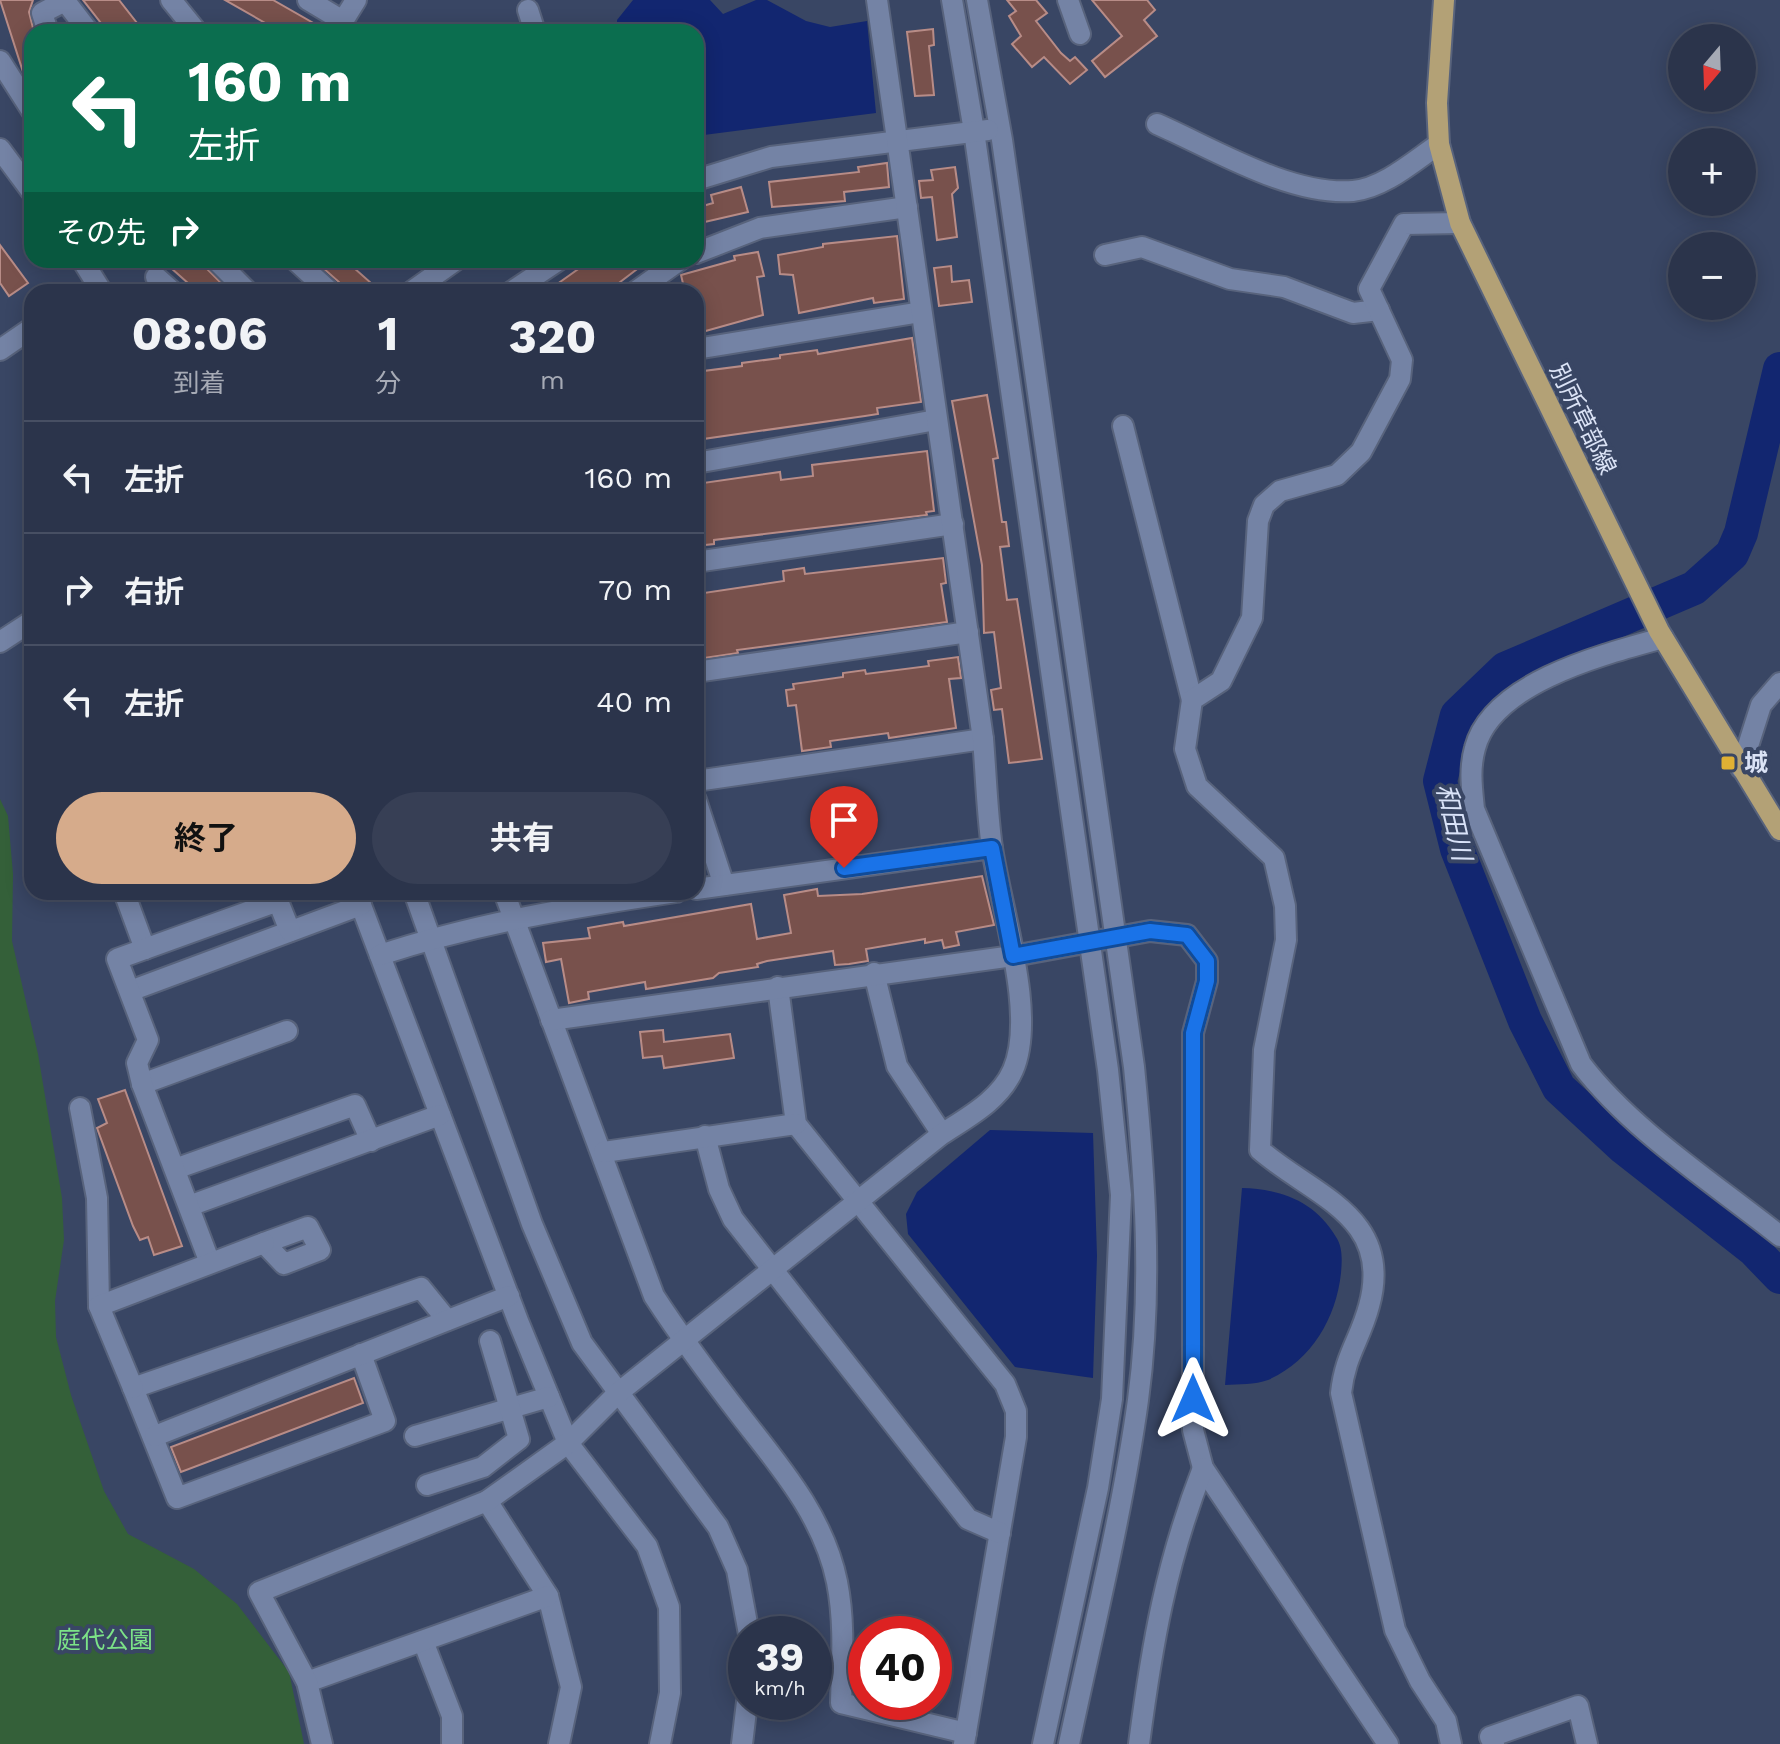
<!DOCTYPE html>
<html lang="ja">
<head>
<meta charset="utf-8">
<style>
  body { margin:0; font-family:"Work Sans","Noto Sans JP",sans-serif; background:#373f55; color:#f1f3f6; height:100vh; display:flex; flex-direction:column; font-size:30px; white-space:nowrap }
  * { box-sizing:border-box; margin:0 }
  p { font-size:26px; color:#a6aab5 }
  .icon { flex:none; width:44px; height:44px; fill:none; stroke:currentColor; stroke-width:2; stroke-linecap:round; stroke-linejoin:round }
  .map { position:relative; flex:1; overflow:hidden }
  .sheet { position:absolute; left:24px; top:284px; width:680px; height:616px; display:flex; flex-direction:column; background:#2b344b; border-radius:24px; box-shadow:0 4px 20px #0003,0 0 0 2px #474f63 }
  .sheet>* { flex:none }
  .top-card { position:absolute; left:24px; top:24px; width:680px; height:244px; border-radius:24px; box-shadow:0 4px 20px #0003,0 0 0 2px #474f63; background:#0b6e4f; color:#fff; overflow:hidden }
  .needle { width:52px; rotate:199deg }
  .controls { position:absolute; left:1668px; top:24px; display:grid; gap:16px }
  .controls a { display:grid; place-items:center; width:88px; height:88px; border-radius:50%; background:#2b344b; box-shadow:0 4px 20px #0003,0 0 0 2px #474f63; font-size:40px }
  .speed { position:absolute; left:728px; top:1616px; display:flex; gap:16px; font-size:40px; font-weight:700; text-align:center }
  .speed>* { display:grid; place-content:center; width:104px; height:104px; border-radius:50%; background:#2b344b; box-shadow:0 4px 20px #0003,0 0 0 2px #474f63; line-height:1 }
  .speed small { font-size:20px; font-weight:400 }
  .speed .limit { border:12px solid #d22; background:#fff; color:#111 }
  .pin { position:absolute; display:grid; place-items:center; width:68px; height:68px; color:#fff; margin:-82px -34px; border-radius:50% 50% 50% 0; rotate:-45deg; box-shadow:0 0 8px #0007 }
  .pin .icon { rotate:45deg }
  .me { position:absolute; width:88px; margin:-44px; rotate:0deg; stroke-linejoin:round; filter:drop-shadow(0 0 6px #0008) }
  .turn { display:flex; align-items:center; gap:28px; height:168px; padding:0 32px; font-size:36px }
  .turn .icon { width:104px; height:104px; stroke-width:2.5 }
  .turn b { display:block; font-size:56px; line-height:68px }
  .then { display:flex; align-items:center; height:76px; padding:0 32px; background:#0003; gap:16px; font-size:30px }
  .eta { display:flex; justify-content:space-evenly; align-items:center; height:136px; text-align:center }
  .eta b { font-size:48px; font-weight:700; line-height:56px }
  .action { display:flex; gap:16px; margin-top:auto; padding:16px 32px }
  .action a { flex:1; height:92px; border-radius:48px; background:#d6ab8b; color:#111; font-size:32px; font-weight:700; line-height:92px; text-align:center }
  .action a+a { background:#373f55; color:#f1f3f6 }
  ul { padding:0; list-style:none }
  li { display:flex; align-items:center; gap:24px; height:112px; padding:0 32px; border-top:2px solid #474f63 }
  li div { flex:1 }
  li b { display:block; font-size:30px }
  li em { font-style:normal }
  .map>svg:first-child { display:block }
  .green { fill:#346039 }
  .water { fill:#122670 }
  .lines { fill:none; stroke-linecap:round; stroke-linejoin:round }
  .river { stroke:#122670; stroke-width:34 }
  .building { fill:#78514c; stroke:#b88c87; stroke-width:2 }
  .minor-casing { stroke:#58637c; stroke-width:24 }
  .major-casing { stroke:#58637c; stroke-width:24 }
  .minor { stroke:#7483a5; stroke-width:20 }
  .major { stroke:#b3a176; stroke-width:20 }
  .route-casing { stroke:#114b97; stroke-width:20 }
  .route { stroke:#1a73e8; stroke-width:14 }
  .poi-dot { fill:#e0b034; stroke:#394664; stroke-width:3 }
  .labels { text-anchor:middle; dominant-baseline:central; stroke-width:8; stroke-linejoin:round; paint-order:stroke }
  .street-label { font-size:24px; fill:#dbe3f6; stroke:#394664 }
  .poi-label { font-size:24px; font-weight:bold; fill:#dbe3f6; stroke:#394664; text-anchor:start }
  .park-label { font-size:24px; fill:#7ce387; stroke:#394664 }
  .water-label { font-size:26px; font-style:italic; fill:#dae3f9; stroke:#394664 }
</style>
</head>
<body>
<div class="map">
<svg width="1780" height="1744" viewBox="0 0 1780 1744">
  <rect width="100%" height="100%" fill="#394664"/>
  <polygon class="green" points="0,799 8,816 13,874 12,941 38,1054 62,1198 64,1240 55,1301 56,1337 71,1395 104,1491 128,1534 194,1569 237,1604 289,1672 304,1744 0,1744"/>
  <g class="water">
    <polygon points="633,0 710,0 723,14 756,0 767,0 806,21 830,27 867,21 876,113 696,136 696,32 617,32 617,20"/>
    <polygon points="990,1130 1093,1133 1097,1256 1093,1378 1015,1367 908,1234 906,1214 917,1192"/>
    <path d="M1242,1188c38,1 73,13 94,49 7,10 6,24 5,36 -5,46 -30,88 -73,107 -13,5 -30,4 -43,5z"/>
  </g>
  <g class="lines">
    <polyline class="river" points="1780,369 1741,533 1732,554 1694,588 1505,669 1457,715 1440,781 1457,849 1525,1021 1559,1088 1624,1148 1754,1250 1780,1277"/>
  </g>
  <g class="building">
    <polygon points="0,0 33,0 29,12 34,32 32,87 24,75"/>
    <polygon points="83,0 119,0 144,32 108,32"/>
    <polygon points="225,0 273,0 329,32 281,32"/>
    <polygon points="1007,0 1036,0 1047,13 1036,21 1061,53 1070,61 1075,57 1087,70 1070,84 1044,57 1032,67 1012,44 1021,36 1009,16 1016,11"/>
    <polygon points="1092,0 1147,0 1155,10 1144,20 1157,36 1105,77 1092,61 1122,36"/>
    <polygon points="933,29 934,45 929,46 934,95 915,96 907,32"/>
    <polygon points="887,163 889,187 844,192 845,201 772,207 769,182 859,172 858,167"/>
    <polygon points="955,167 958,188 952,194 957,237 937,240 932,197 921,198 919,181 933,180 931,170"/>
    <polygon points="741,187 748,212 696,224 696,208 713,203 711,195"/>
    <polygon points="897,236 904,299 874,303 873,298 799,313 793,275 780,274 778,255 823,247 823,244"/>
    <polygon points="0,245 28,283 9,296 0,283"/>
    <polygon points="758,252 764,276 757,277 763,315 702,332 696,315 696,292 685,292 681,275 735,260 734,256"/>
    <polygon points="162,260 203,260 207,269 230,292 198,292"/>
    <polygon points="314,260 345,260 371,283 363,292 343,292 339,282"/>
    <polygon points="591,260 649,260 607,292 546,292"/>
    <polygon points="951,266 952,282 969,280 972,302 939,306 934,268"/>
    <polygon points="912,338 921,402 877,408 878,414 865,416 696,440 696,372 742,366 742,363 780,358 780,355 817,350 818,354"/>
    <polygon points="987,395 998,458 993,459 1002,522 1006,522 1009,546 1000,547 1007,600 1017,599 1042,759 1009,763 1002,709 994,710 991,690 1001,688 994,632 984,633 982,565 952,401"/>
    <polygon points="927,451 934,511 926,512 927,515 714,540 714,544 696,546 696,484 780,472 781,480 813,476 812,465"/>
    <polygon points="943,558 946,583 941,584 947,622 737,650 738,653 704,658 697,594 784,581 783,571 804,568 805,574"/>
    <polygon points="958,657 961,678 949,679 956,728 889,738 888,733 830,741 831,747 802,751 796,705 788,706 786,690 794,689 793,684 843,677 843,673 865,670 866,674 929,666 928,661"/>
    <polygon points="982,876 994,925 956,932 959,945 944,948 942,940 925,943 925,939 866,949 868,961 849,964 835,965 833,951 767,961 757,964 758,967 719,973 713,978 646,989 645,982 588,992 589,999 569,1003 561,959 546,962 543,943 590,938 588,928 623,922 624,926 751,904 757,939 791,933 784,895 817,889 818,896 862,894"/>
    <polygon points="663,1030 664,1042 730,1034 734,1058 664,1068 662,1056 643,1058 640,1032"/>
    <polygon points="125,1090 182,1246 154,1255 148,1237 140,1240 133,1226 97,1128 107,1123 98,1099"/>
    <polygon points="354,1378 363,1403 181,1472 171,1447"/>
  </g>
  <g class="lines">
    <g class="minor-casing">
      <g id="minor">
        <polyline points="171,0 197,32"/>
        <polyline points="308,0 343,21 356,0"/>
        <polyline points="952,0 974,131 1108,1070 1121,1195 1112,1399 1098,1488 1043,1744"/>
        <path d="M977,0l25,140 132,927c11,111 19,222 4,333 -16,115 -45,230 -69,344"/>
        <polyline points="1068,0 1080,34"/>
        <polyline points="528,10 535,32"/>
        <polyline points="48,32 42,13 65,1 89,32"/>
        <polyline points="0,61 32,111"/>
        <path d="M1157,124c57,25 133,72 196,67 31,-3 61,-30 86,-47"/>
        <polyline points="0,149 32,192"/>
        <polyline points="696,180 771,157 988,130"/>
        <polyline points="696,253 760,228 907,207"/>
        <polyline points="1105,255 1142,247 1230,279 1284,287 1353,313 1379,310"/>
        <polyline points="82,260 102,292"/>
        <polyline points="216,260 248,292"/>
        <polyline points="295,260 330,292"/>
        <polyline points="156,277 173,292"/>
        <polyline points="411,292 456,260"/>
        <polyline points="511,292 559,260"/>
        <polyline points="635,292 680,260"/>
        <polyline points="696,349 921,312"/>
        <polyline points="0,350 32,328"/>
        <polyline points="1123,426 1192,700"/>
        <polyline points="696,463 936,420"/>
        <polyline points="696,562 953,524"/>
        <path d="M1663,638c-58,16 -171,44 -188,110 -6,21 -3,41 -1,61l107,255c50,66 134,120 199,172"/>
        <polyline points="0,642 32,621"/>
        <polyline points="696,672 968,632"/>
        <polyline points="1741,768 1761,705 1780,683"/>
        <polyline points="696,781 983,739"/>
        <polyline points="696,800 724,885"/>
        <polyline points="696,889 992,848"/>
        <polyline points="124,892 145,949"/>
        <polyline points="356,892 518,1321 568,1443 647,1546 669,1607 670,1693 660,1744"/>
        <polyline points="414,892 532,1224 582,1343 718,1527 737,1570 749,1634"/>
        <path d="M504,892l150,404c28,43 58,83 89,123 39,50 81,99 94,163 8,40 5,81 4,121l125,30"/>
        <path d="M380,955c96,-32 195,-48 296,-63"/>
        <polyline points="874,973 897,1066 942,1134"/>
        <polyline points="778,987 796,1124 1005,1384 1016,1411 1016,1437 964,1744"/>
        <polyline points="130,991 361,905"/>
        <polyline points="551,1020 1013,956 1150,931 1187,935 1207,961 1207,981 1193,1033 1193,1430 1203,1468 1388,1744"/>
        <polyline points="142,1084 287,1031"/>
        <polyline points="80,1108 97,1198 99,1306"/>
        <polyline points="705,1136 719,1189 733,1219 968,1519 1000,1533"/>
        <polyline points="604,1152 796,1124"/>
        <polyline points="175,1169 355,1105 371,1141"/>
        <polyline points="189,1206 440,1115"/>
        <polygon points="308,1227 320,1250 284,1264 264,1243"/>
        <polyline points="210,1263 142,1084 137,1063 148,1040 117,959 278,901 290,931"/>
        <polyline points="361,1354 385,1421 177,1498 133,1388 421,1288 447,1320"/>
        <polyline points="133,1388 99,1306 264,1243"/>
        <polyline points="155,1436 509,1296"/>
        <polyline points="415,1436 549,1397"/>
        <polyline points="427,1485 483,1467 519,1439 490,1341"/>
        <polyline points="487,1501 548,1596 571,1687 559,1744"/>
        <polyline points="423,1641 452,1716 452,1744"/>
        <polyline points="307,1682 548,1596"/>
        <path d="M322,1744l-15,-62 -48,-90 228,-91 81,-58 50,-50 324,-259c26,-17 58,-34 71,-64 24,-55 -12,-161 -21,-222 -5,-36 -6,-73 -9,-109l-106,-739"/>
        <polyline points="742,1744 747,1702"/>
        <path d="M1139,1744c13,-100 27,-181 64,-276"/>
        <path d="M1451,1744l-5,-23 -26,-40 -25,-51 -54,-237c4,-38 19,-53 28,-87 25,-90 -56,-110 -109,-156l4,-100 22,-110 -1,-34 -11,-48 -77,-72 -12,-37 7,-49 29,-19 31,-63 6,-97 6,-16 16,-14 57,-16 24,-23 39,-73 2,-19 -33,-71 35,-65 56,-1"/>
        <polyline points="1494,1744 1490,1737 1578,1706 1587,1744"/>
      </g>
    </g>
    <g class="major-casing">
      <polyline id="major" points="1444,0 1437,103 1439,144 1460,223 1659,631 1780,830"/>
    </g>
    <use href="#minor" class="minor"/>
    <use href="#major" class="major"/>
  </g>
  <g class="lines">
    <g class="route-casing">
      <polyline id="route" points="844,868 992,848 1013,956 1150,931 1187,935 1207,961 1207,981 1193,1033 1193,1399"/>
    </g>
    <use href="#route" class="route"/>
  </g>
  <rect class="poi-dot" x="1720" y="755" width="16" height="16" rx="4"/>
  <g class="labels">
    <g class="street-label">
      <text transform="translate(1583 419) rotate(64)">別所草部線</text>
    </g>
    <g class="poi-label">
      <text x="1744" y="763">城</text>
    </g>
    <g class="park-label">
      <text x="105" y="1640">庭代公園</text>
    </g>
    <g class="water-label">
      <text transform="translate(1454 822) rotate(77)">和田川</text>
    </g>
  </g>
</svg>
<div class="controls">
<a><svg class="needle" viewBox="-14 -14 28 28"><path d="M0-13l5 13h-10z" fill="#e53935"/><path d="M0 13l5-13h-10z" fill="#a6aab5"/></svg></a>
<a>+</a>
<a>−</a>
</div>
<div class="speed"><div>39<small>km/h</small></div><div class="limit">40</div></div>
<div class="pin" style="left:844px;top:868px;background:#d93025"><svg class="icon" aria-label="arrive" viewBox="0 0 24 24"><path d="M6 21V4h12l-3 4 3 4H6"/></svg></div>
<svg class="me" style="left:1193px;top:1399px" viewBox="-20 -20 40 40"><path d="M0-17L14 15 0 8-14 15z" fill="#1a73e8" stroke="#fff" stroke-width="4"/></svg>
<div class="top-card">
<div class="turn"><svg class="icon" aria-label="left" viewBox="0 0 24 24"><path d="M17 20v-9H6M10 6l-5 5 5 5"/></svg><div><b>160 m</b>左折</div></div>
<div class="then">その先<svg class="icon" aria-label="right" viewBox="0 0 24 24"><path d="M7 20v-9h11M14 6l5 5-5 5"/></svg></div>
</div>
<section class="sheet">
<div class="eta">
<div><b>08:06</b><p>到着</p></div>
<div><b>1</b><p>分</p></div>
<div><b>320</b><p>m</p></div>
</div>
<ul>
<li><svg class="icon" aria-label="left" viewBox="0 0 24 24"><path d="M17 20v-9H6M10 6l-5 5 5 5"/></svg><div><b>左折</b></div><em>160 m</em></li>
<li><svg class="icon" aria-label="right" viewBox="0 0 24 24"><path d="M7 20v-9h11M14 6l5 5-5 5"/></svg><div><b>右折</b></div><em>70 m</em></li>
<li><svg class="icon" aria-label="left" viewBox="0 0 24 24"><path d="M17 20v-9H6M10 6l-5 5 5 5"/></svg><div><b>左折</b></div><em>40 m</em></li>
</ul>
<div class="action"><a>終了</a><a>共有</a></div>
</section>
</div>
</body>
</html>
